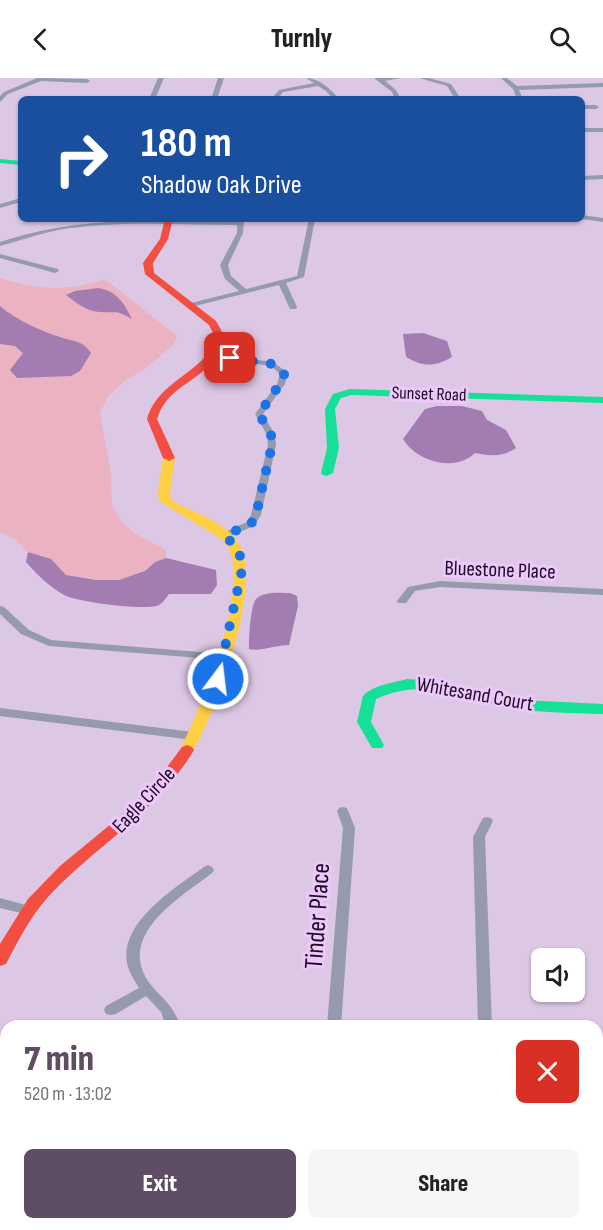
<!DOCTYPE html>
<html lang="en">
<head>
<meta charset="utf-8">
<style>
  body { margin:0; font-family:"Sofia Sans Condensed",sans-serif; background:#f6f6f6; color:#222; height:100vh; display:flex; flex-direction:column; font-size:22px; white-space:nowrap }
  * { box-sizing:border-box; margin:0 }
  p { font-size:20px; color:#767676 }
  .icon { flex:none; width:33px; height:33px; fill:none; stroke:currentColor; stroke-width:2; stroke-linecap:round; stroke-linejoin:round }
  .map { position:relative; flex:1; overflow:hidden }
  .sheet { position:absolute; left:0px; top:942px; width:603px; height:210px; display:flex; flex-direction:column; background:#fff; border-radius:18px 18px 0 0; box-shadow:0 2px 4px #0004 }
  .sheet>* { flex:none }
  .guide { position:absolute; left:18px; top:18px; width:567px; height:126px; border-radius:9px; box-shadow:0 2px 4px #0004; background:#1a4fa0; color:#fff; overflow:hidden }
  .tools { position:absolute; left:531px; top:870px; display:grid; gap:12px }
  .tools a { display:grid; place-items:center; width:54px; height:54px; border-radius:9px; background:#fff; box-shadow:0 2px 4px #0004; font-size:30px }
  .pin { position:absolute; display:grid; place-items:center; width:51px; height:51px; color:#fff; margin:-26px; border-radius:12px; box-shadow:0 3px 9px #0006 }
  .me { position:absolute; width:66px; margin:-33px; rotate:15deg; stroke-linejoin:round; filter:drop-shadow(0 0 4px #0008) }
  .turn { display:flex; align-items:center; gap:21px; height:126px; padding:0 24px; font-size:27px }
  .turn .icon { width:78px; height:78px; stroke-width:2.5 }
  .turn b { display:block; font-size:42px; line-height:51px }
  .round { display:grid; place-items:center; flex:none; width:63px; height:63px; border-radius:9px; background:#f6f6f6 }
  .headline { display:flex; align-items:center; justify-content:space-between; height:102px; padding:0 24px }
  h1 { font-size:36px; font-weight:800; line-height:45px; color:#5e4d64 }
  .button { display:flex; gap:12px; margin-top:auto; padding:12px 24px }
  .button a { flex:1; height:69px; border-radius:9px; background:#5e4d64; color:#fff; font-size:24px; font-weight:800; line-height:69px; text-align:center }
  .button a+a { background:#f6f6f6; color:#222 }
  header { display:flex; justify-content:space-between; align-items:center; height:78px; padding:0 24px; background:#fff; font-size:27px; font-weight:800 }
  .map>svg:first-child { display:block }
  .green { fill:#ebb2c1 }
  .water { fill:#a37cb2 }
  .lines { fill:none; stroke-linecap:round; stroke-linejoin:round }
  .street { fill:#959bac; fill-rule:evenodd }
  .fast { fill:#16e098; fill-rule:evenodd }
  .slow { fill:#ffcf43; fill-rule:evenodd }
  .jam { fill:#f24e42; fill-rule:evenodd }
  .route { stroke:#1a73e8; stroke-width:10; stroke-dasharray:0 18 }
  .labels { text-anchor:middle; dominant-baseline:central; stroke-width:6; stroke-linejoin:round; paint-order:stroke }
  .far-street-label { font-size:18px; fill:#1a0c1f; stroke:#eec8fd }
  .street-label { font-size:21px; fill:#1a0c1f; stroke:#eec8fd }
  .near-street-label { font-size:26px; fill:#1a0c1f; stroke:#eec8fd }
</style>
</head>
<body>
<header><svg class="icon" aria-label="back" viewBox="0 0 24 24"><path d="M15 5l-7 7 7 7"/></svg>Turnly<svg class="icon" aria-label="search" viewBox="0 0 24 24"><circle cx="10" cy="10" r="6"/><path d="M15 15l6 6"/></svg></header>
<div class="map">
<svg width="603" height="1152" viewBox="0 0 603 1152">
  <rect width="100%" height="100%" fill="#dcc7e4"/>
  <path class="green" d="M0,200c38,12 67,14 105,1l72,57 -3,8 -29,25 -21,12 -17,17 -7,15 11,61 1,32 10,16 12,11 32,17v8l-11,4 -10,9 -26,9h-23l-30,-5 -15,-16 -23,-7 -12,-12 -16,-8z"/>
  <g class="water">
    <path d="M98,210c19,3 26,15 34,31 -16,-9 -14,-6 -32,-7 -12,0 -24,-9 -34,-17l9,-4z"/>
    <path d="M0,228c16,14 43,26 63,32 13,4 20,3 28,15l-11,18 -9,5 -54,2 -7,-8 13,-17 -8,-7 -15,-2z"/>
    <path d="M423,255l24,8 5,16c-17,10 -29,10 -46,0l-3,-23z"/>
    <path d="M437,328h25l20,5 5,9 19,10 10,18c-13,9 -26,8 -41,5 -20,20 -59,8 -72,-14l22,-30z"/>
    <path d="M28,474l23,7 15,16 30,5h23l26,-9 10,-9 11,-4 50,12 1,15 -6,9h-42c-4,5 -7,11 -13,12 -15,4 -79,-4 -92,-11 -14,-8 -28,-21 -38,-33z"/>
    <path d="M290,515l7,3 1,10 -9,39c-12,0 -31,7 -40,4 0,-10 1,-45 8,-51 9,-7 23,-5 33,-5z"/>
  </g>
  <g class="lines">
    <g class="street">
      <polygon points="37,0 87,1 90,3 87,5 41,3 8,16 0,24 0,18 4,14"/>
      <polygon points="158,0 164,0 155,21 149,21"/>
      <polygon points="218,0 224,0 217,21 211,21"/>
      <path d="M306,0c13,0 25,11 33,21h-6l-7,-8 -8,-5 -35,6 -6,7h-6l8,-9 35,-7z"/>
      <polygon points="374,0 400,0 385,3 396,12 401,21 395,21 392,14"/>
      <polygon points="419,0 429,0 451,6 461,21 455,21 447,8"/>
      <polygon points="501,0 507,0 517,8 603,5 603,9 519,12 523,21 517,21 513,11"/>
      <polygon points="582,27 596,27 599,29 596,31 582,31"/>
      <rect x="582" y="50" width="21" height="4"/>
      <polygon points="603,97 603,101 582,102 582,98"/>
      <polygon points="21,120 21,124 0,130 0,126"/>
      <polygon points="582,137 603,140 603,144 582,141"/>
      <path d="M238,141h6l-1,14 -15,32 3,11 15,13 51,-13 12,-57h6l-11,58 -18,6 11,24 -1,2h-6l-11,-24 -92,23v-4l52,-13 -14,-12 -5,-14 17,-32v-8c-59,0 -120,-5 -179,5 -20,4 -39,11 -58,16v-4c81,-27 154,-21 237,-21z"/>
      <polygon points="0,176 58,191 59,193 55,195 0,180"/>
      <polygon points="211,276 273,284 288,295 285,306 263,336 275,357 276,367 261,437 254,448 226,460 223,459 221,457 223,455 247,444 251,437 268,367 267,357 255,336 277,306 280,296 271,288 214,280 211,280"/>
      <polygon points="440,503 603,511 603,517 440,509 415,513 406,525 398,525 397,523 408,509"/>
      <polygon points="0,528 4,529 29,552 51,562 225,576 230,579 225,582 49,568 21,556 0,536"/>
      <polygon points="0,630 193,654 199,658 193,662 0,638"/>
      <polygon points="343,729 347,730 355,750 341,948 327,948 343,750 337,733 339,730"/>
      <polygon points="487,739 491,740 493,743 485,759 492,948 478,948 473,759 483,740"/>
      <path d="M208,787l4,2 2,3 -2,3c-31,24 -95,61 -64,108 12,17 26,23 32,45h-14l-5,-14 -15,-16 -30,18 -5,1 -5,-1 -2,-4 2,-4 33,-18c-4,-7 -9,-14 -11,-21 -12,-43 47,-79 76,-100z"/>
      <polygon points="0,820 33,829 35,832 33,835 29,837 0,830"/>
      <rect x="597" y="1024" width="6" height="12"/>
      <polygon points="0,1037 6,1039 6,1051 0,1049"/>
      <polygon points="136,1146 152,1146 151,1152 135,1152"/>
    </g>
    <g class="fast">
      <polygon points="0,81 21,83 21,87 0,85"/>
      <polygon points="350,311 603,319 603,325 351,317 341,320 335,331 339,370 333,395 327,398 323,397 321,395 327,370 325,331 333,316"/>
      <path d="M407,601l33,2 82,19 81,4v10c-31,-1 -62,-1 -92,-6 -52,-9 -81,-32 -135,-9l-5,23 13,23 -2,3h-10l-15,-26 6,-26c10,-11 30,-13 44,-17z"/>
    </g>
    <path class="slow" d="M169,377l6,3 -5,33 1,9c21,13 55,21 68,44 25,41 -24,171 -47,209h-10l-2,-3c20,-41 77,-172 43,-210l-64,-39 -1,-10 5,-33z"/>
    <g class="jam">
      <path d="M165,141h8l-5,20 -15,24 1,10 62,48 10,18c-5,8 -9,18 -16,25 -18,21 -43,24 -53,55l18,39 -6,3 -6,-3 -16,-39c8,-28 32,-38 53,-57 7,-5 11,-16 16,-23l-7,-14 -64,-51 -2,-11 17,-24z"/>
      <path d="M187,667l5,2 2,3c-40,66 -96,93 -146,147 -18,20 -30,44 -42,67l-6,2v-22l28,-45 32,-33 57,-47 36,-33 29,-39z"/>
    </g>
  </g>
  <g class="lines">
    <polyline class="route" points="218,601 242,492 240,478 226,457 251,446 256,437 272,367 271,357 259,336 284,300 284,295 273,286 230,280"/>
  </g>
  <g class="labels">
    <g class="far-street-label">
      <text transform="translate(429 316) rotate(2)">Sunset Road</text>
    </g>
    <g class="street-label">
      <text transform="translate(500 492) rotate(2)">Bluestone Place</text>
      <text transform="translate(475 616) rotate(10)">Whitesand Court</text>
      <text transform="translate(144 722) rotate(-47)">Eagle Circle</text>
    </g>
    <g class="near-street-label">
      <text transform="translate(318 838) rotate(-86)">Tinder Place</text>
    </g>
  </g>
</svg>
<div class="tools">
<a><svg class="icon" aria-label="sound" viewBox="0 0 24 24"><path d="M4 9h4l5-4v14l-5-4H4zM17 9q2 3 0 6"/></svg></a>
</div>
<div class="pin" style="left:230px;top:280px;background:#d93025"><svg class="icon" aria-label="arrive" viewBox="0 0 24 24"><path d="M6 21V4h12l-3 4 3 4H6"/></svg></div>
<svg class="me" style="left:218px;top:601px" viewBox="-20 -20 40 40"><circle r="17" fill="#1a73e8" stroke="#fff" stroke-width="3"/><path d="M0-11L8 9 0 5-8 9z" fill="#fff"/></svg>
<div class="guide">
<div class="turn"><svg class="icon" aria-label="right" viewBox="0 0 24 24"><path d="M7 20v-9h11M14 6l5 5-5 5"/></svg><div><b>180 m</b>Shadow Oak Drive</div></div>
</div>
<section class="sheet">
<div class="headline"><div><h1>7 min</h1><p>520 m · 13:02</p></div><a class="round" style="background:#d93025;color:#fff"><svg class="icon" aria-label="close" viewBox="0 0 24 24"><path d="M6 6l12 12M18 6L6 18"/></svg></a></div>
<div class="button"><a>Exit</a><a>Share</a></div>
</section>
</div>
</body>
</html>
